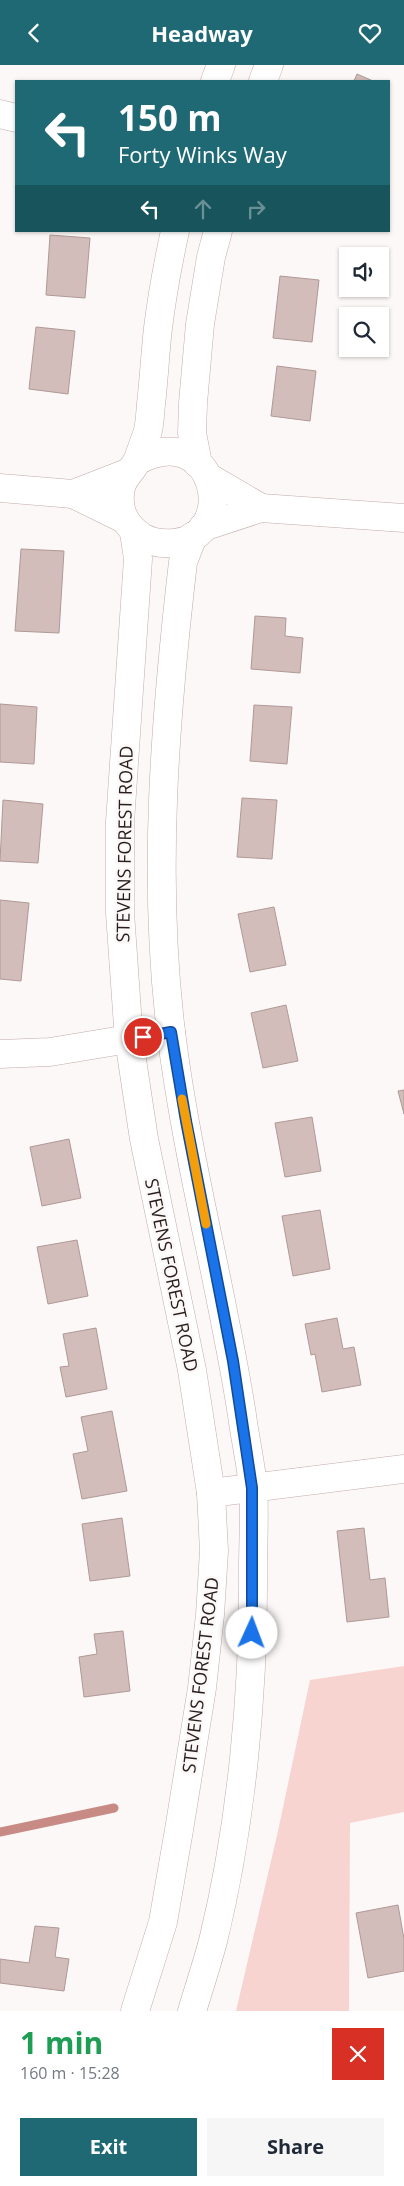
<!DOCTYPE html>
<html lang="en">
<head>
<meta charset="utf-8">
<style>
  body { margin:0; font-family:"Open Sans",sans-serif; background:#f6f6f7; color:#1f2937; height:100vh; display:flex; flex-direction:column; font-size:19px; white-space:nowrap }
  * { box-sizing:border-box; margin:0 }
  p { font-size:16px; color:#747a83 }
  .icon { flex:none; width:28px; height:28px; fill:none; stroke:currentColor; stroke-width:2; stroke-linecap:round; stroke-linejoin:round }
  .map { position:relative; height:1946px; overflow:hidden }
  .sheet { display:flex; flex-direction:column; background:#fff; flex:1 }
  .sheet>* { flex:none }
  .hud { position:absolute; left:15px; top:15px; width:375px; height:152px; border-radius:0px; box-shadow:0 1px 4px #0004; background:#1f6974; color:#fff; overflow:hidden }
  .buttons { position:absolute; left:339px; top:182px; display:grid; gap:10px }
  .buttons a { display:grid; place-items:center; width:50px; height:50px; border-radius:0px; background:#fff; box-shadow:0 1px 4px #0004; font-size:25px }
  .pin { position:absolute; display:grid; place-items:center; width:42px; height:42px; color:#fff; margin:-21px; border:2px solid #fff; border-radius:50%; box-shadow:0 1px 5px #0007 }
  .me { position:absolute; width:55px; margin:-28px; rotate:2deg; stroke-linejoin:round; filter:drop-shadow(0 0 4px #0008) }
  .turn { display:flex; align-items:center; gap:18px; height:105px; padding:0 20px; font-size:22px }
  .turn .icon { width:65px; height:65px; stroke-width:2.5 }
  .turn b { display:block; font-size:35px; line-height:42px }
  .lanes { display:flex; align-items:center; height:48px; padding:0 20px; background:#0003; justify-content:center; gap:25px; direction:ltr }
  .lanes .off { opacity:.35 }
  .round { display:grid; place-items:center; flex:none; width:52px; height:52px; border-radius:0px; background:#f6f6f7 }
  .head { display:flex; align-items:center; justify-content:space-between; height:85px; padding:0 20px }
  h1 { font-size:30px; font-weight:700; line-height:38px; color:#1e9e55 }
  .cta { display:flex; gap:10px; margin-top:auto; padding:10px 20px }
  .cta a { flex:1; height:58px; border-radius:0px; background:#1f6974; color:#fff; font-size:20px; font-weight:700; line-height:58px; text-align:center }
  .cta a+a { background:#f6f6f7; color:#1f2937 }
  header { display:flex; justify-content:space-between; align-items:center; height:65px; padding:0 20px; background:#1f6974; color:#fff; font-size:22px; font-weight:700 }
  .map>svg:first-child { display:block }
  .green { fill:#f8d4d0 }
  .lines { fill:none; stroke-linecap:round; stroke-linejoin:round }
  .stream { stroke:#c88a84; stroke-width:9 }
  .building { fill:#d3bdba; stroke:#af9997 }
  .minor-casing { stroke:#c2acaa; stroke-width:29 }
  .tertiary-casing { stroke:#c2acaa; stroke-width:29 }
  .minor { stroke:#fff; stroke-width:28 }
  .tertiary { stroke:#fff; stroke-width:28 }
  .route-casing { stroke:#114b97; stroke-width:12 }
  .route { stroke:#1a73e8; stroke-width:9 }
  .slow { stroke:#f59e0b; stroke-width:9 }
  .labels { text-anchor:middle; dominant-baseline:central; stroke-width:5; stroke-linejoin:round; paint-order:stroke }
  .street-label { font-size:18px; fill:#271e1d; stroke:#fcf8f7 }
</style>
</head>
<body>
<header><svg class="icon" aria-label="back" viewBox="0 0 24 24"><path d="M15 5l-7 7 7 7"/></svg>Headway<svg class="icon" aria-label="heart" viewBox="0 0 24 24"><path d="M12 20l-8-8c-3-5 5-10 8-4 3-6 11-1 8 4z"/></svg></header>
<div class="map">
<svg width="404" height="1946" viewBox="0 0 404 1946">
  <rect width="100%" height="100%" fill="#fcf8f7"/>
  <polygon class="green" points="404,1601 404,1747 350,1758 349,1946 236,1946 278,1766 310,1615"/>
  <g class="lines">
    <polyline class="stream" points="0,1767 114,1743"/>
  </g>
  <g class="building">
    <polygon points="357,9 373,16 354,16"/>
    <polygon points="50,170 90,173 85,233 46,230"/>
    <polygon points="280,211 319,215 312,277 273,273"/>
    <polygon points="36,262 75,266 68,329 29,324"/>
    <polygon points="277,301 316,306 310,356 271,351"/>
    <polygon points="21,484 64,486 59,568 15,566"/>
    <polygon points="255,551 286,553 285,571 303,573 300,608 251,604"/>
    <polygon points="0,639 37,642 34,699 0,697"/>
    <polygon points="254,640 292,642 287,699 250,696"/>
    <polygon points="242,733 277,735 272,794 237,792"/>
    <polygon points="3,735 43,739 38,798 0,796"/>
    <polygon points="0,835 29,838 21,916 0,914"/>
    <polygon points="274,842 286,900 250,907 238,849"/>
    <polygon points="286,940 298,996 263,1003 251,948"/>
    <polygon points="404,1025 404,1049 398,1026"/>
    <polygon points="312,1052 321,1106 285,1112 275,1058"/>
    <polygon points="69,1074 81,1133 42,1141 30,1082"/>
    <polygon points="320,1145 330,1204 293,1211 282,1151"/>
    <polygon points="77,1175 88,1231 48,1239 37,1182"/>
    <polygon points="337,1253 343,1284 354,1282 361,1320 322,1327 315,1289 311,1290 305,1259"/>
    <polygon points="96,1263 107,1324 66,1332 60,1302 69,1301 63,1269"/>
    <polygon points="112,1346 127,1426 82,1434 73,1389 88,1386 81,1352"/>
    <polygon points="122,1453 130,1511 90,1516 82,1459"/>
    <polygon points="364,1463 370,1515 385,1513 389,1552 347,1557 337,1466"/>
    <polygon points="123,1566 130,1626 84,1632 79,1592 97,1589 94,1569"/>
    <polygon points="398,1840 404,1874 404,1906 368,1913 356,1848"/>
    <polygon points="35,1861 59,1863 55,1892 69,1894 64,1926 0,1918 0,1894 29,1898"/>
  </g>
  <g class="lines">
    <g class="minor-casing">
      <g id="minor">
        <polyline points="0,49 16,53"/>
        <polyline points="0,423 73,429"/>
        <polyline points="124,454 73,429 127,408"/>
        <polyline points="0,989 50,987 171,967"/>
        <polyline points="211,1428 404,1404"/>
      </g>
    </g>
    <g class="tertiary-casing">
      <g id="tertiary">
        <polyline points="215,16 221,0"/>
        <polyline points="263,16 269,0"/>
        <path d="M137,396c80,-43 103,76 37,82 -12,1 -22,0 -32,-6 -12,-8 -21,-20 -22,-34 -2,-25 10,-27 18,-44 3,-8 6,-17 9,-25 3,-9 3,-20 4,-30 3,-25 4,-50 7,-76 4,-32 10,-65 17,-97"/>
        <polyline points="198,399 192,368 193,338 200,259 211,192 218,166"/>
        <polyline points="208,412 261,443"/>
        <polyline points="203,462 261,443 404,453"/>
        <polyline points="134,467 138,494 120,757 120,848 129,975 144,1074 192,1305 211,1428 214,1486 210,1550 202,1623 179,1765 163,1857 135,1946"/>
        <path d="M192,1946c7,-23 15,-47 21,-70 29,-118 41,-252 40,-372 0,-27 2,-55 0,-81 -2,-25 -8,-49 -11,-73 -20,-128 -55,-254 -71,-383 -19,-156 -6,-314 12,-470l10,-26"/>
      </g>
    </g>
    <use href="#minor" class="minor"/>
    <use href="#tertiary" class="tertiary"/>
  </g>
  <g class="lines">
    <g class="route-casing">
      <polyline id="route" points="143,972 171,967 186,1056 233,1296 252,1423 252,1568"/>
    </g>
    <use href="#route" class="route"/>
    <polyline class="slow" points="182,1034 206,1159"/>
  </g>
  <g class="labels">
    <g class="street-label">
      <text transform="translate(124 779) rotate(-89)">STEVENS FOREST ROAD</text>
      <text transform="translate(172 1210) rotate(78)">STEVENS FOREST ROAD</text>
      <text transform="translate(200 1610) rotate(-83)">STEVENS FOREST ROAD</text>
    </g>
  </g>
</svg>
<div class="buttons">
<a><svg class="icon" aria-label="sound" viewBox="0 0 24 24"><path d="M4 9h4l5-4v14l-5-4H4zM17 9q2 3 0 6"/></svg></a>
<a><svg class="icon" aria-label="search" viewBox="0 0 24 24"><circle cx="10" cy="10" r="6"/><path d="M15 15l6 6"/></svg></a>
</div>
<div class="pin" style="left:143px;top:972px;background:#d93025"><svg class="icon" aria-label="arrive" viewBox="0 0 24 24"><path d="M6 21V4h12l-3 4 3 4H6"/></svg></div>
<svg class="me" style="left:252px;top:1568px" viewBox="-20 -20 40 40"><circle r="19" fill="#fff"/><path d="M0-13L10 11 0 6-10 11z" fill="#1a73e8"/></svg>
<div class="hud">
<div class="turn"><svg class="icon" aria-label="left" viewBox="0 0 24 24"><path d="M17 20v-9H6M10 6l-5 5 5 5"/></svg><div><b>150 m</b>Forty Winks Way</div></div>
<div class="lanes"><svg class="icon" aria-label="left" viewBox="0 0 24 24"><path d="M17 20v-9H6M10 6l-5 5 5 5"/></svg><svg class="icon off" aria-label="ahead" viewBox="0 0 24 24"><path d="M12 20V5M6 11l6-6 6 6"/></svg><svg class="icon off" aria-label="right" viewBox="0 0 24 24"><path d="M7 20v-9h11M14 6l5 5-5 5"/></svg></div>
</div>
</div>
<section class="sheet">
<div class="head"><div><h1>1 min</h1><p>160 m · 15:28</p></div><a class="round" style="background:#d93025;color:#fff"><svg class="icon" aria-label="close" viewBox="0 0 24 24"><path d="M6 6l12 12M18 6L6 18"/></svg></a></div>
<div class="cta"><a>Exit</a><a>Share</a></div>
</section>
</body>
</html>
